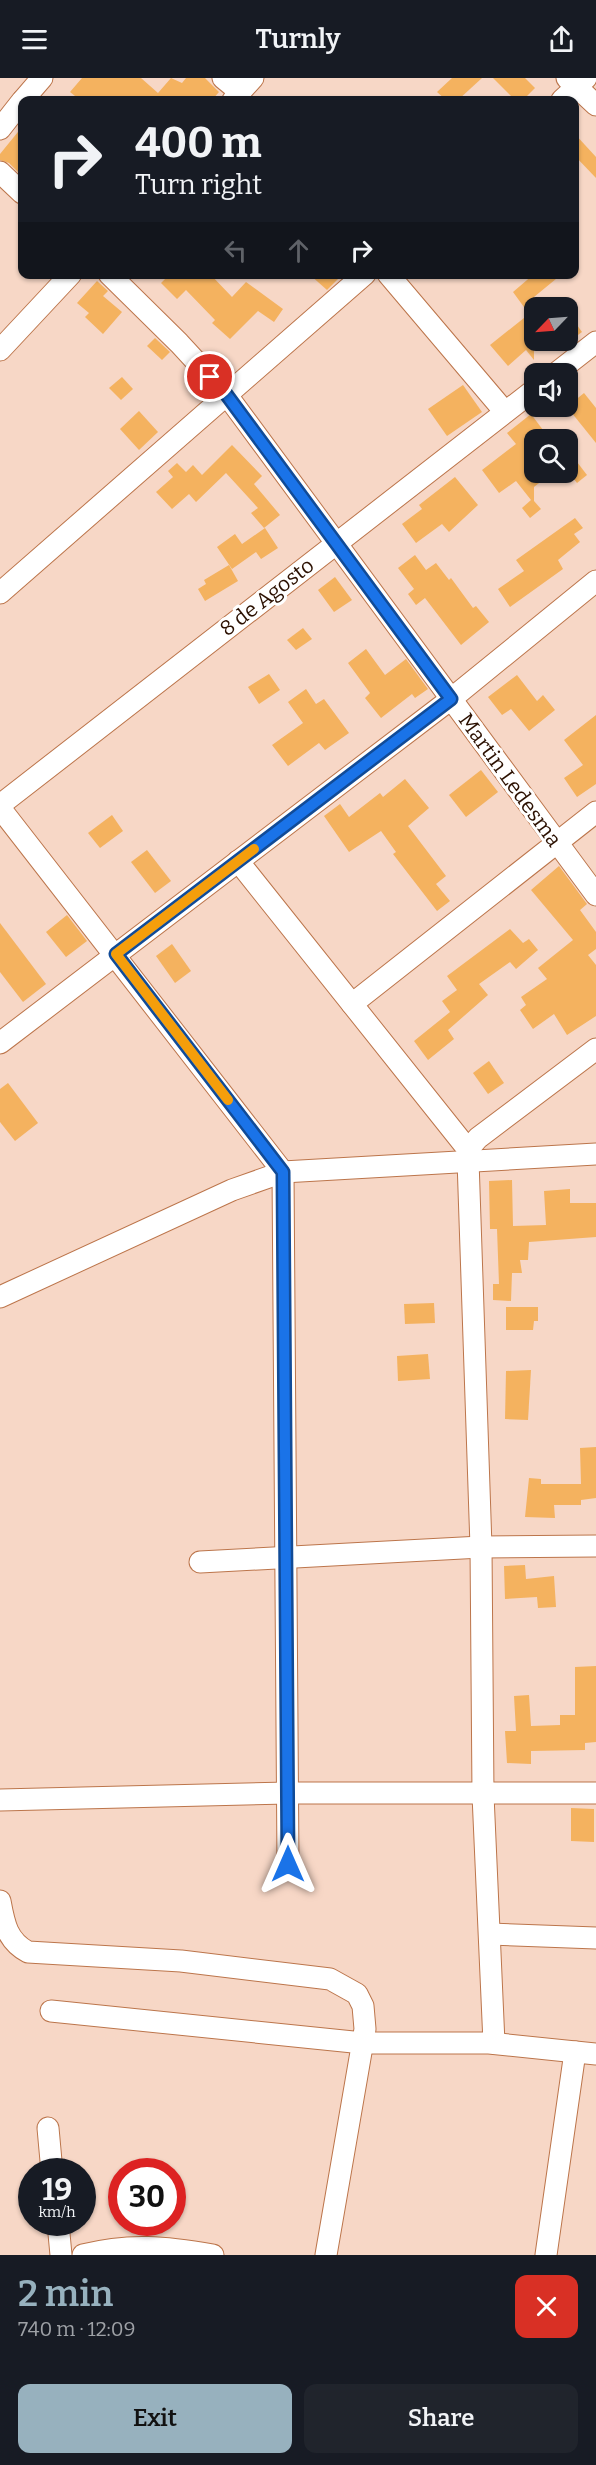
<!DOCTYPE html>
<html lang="en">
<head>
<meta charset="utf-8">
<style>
  body { margin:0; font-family:Bitter,serif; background:#20242c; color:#f1f3f6; height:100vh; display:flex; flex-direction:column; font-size:22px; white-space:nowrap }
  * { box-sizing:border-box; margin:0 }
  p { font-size:20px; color:#9ea1a6 }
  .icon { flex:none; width:33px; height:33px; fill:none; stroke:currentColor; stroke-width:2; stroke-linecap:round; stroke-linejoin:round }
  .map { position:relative; height:2177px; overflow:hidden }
  .details { display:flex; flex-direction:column; background:#171b24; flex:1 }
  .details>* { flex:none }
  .hud { position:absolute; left:18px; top:18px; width:561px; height:183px; border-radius:12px; box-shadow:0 2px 4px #0004; background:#171b24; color:#f1f3f6; overflow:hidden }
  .needle { width:39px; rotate:245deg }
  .tools { position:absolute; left:524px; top:219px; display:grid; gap:12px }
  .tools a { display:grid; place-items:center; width:54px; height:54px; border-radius:12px; background:#171b24; box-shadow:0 2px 4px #0004; font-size:30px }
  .speed { position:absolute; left:18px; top:2080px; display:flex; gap:12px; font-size:30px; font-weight:700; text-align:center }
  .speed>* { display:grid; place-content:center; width:78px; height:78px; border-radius:50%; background:#171b24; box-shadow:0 2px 4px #0004; line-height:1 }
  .speed small { font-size:15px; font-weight:400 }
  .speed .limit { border:9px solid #d22; background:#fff; color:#111 }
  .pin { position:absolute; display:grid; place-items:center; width:51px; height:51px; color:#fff; margin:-26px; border:3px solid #fff; border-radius:50%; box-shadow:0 2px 6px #0007 }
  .me { position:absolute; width:66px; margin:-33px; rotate:0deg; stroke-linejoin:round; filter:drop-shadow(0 0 4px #0008) }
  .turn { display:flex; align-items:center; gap:21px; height:126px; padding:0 18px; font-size:27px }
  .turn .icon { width:78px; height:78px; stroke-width:2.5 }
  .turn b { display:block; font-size:42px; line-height:51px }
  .lanes { display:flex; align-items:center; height:57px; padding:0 18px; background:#0003; justify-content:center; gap:30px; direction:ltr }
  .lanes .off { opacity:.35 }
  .round { display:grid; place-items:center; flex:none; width:63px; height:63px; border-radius:12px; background:#20242c }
  .headline { display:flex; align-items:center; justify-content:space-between; height:102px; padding:0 18px }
  h1 { font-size:36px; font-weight:600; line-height:45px; color:#97b1be }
  .cta { display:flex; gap:12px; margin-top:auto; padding:12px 18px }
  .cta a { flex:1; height:69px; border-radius:12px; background:#97b1be; color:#111; font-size:24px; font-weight:600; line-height:69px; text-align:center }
  .cta a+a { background:#20242c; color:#f1f3f6 }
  header { display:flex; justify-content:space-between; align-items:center; height:78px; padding:0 18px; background:#171b24; font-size:27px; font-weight:600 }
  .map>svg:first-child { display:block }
  .building { fill:#f4b25f }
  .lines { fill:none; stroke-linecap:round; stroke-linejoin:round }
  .minor-casing { stroke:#bc754b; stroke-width:23 }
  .minor { stroke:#fff; stroke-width:21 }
  .route-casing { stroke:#114b97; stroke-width:15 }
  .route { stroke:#1a73e8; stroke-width:10 }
  .slow { stroke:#f59e0b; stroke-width:10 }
  .labels { text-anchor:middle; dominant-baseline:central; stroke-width:6; stroke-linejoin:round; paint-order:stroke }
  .street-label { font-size:21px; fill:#2b1001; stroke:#fff }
</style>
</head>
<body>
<header><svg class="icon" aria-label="menu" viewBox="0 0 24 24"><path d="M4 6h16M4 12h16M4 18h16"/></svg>Turnly<svg class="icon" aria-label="share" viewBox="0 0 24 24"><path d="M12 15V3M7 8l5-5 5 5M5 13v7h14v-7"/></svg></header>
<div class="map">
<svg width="596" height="2177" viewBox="0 0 596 2177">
  <rect width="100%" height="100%" fill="#f7d7c6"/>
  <g class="building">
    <polygon points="82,0 141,0 158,15 171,0 182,5 186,0 205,0 219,14 212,22 80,22 70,14"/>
    <polygon points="452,0 482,0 458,22 446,22 437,14"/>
    <polygon points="493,0 525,0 535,10 523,22 515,22"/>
    <polygon points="22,49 22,98 9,85 0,82 0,76"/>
    <polygon points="574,55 596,79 596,100 574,77"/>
    <polygon points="170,196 210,196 232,219 246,204 283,231 274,244 258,233 230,261 212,245 215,242 186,212 177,221 161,205"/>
    <polygon points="309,196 343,196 327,212"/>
    <polygon points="534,196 562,196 534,219 534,282 526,272 508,288 490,267 529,236 513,214"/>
    <polygon points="97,203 108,213 103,218 122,234 103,256 85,239 89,235 77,225"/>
    <polygon points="567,233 582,254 567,265"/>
    <polygon points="155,260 170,274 162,282 147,268"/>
    <polygon points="122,299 133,311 121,322 109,310"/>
    <polygon points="463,307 482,334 447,358 428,331"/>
    <polygon points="584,315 596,330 596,365 567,329"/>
    <polygon points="139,333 158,354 139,372 120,351"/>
    <polygon points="531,336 546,356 534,362 534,394 553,394 534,409 534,423 541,431 530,440 522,430 531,422 516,403 499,415 482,392 516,366 507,355"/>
    <polygon points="232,367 262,398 254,406 280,437 264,450 251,435 258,430 226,395 196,424 189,416 172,431 156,414 173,399 168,393 177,385 186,394 193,387 202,397"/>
    <polygon points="567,371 587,397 577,405 567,392"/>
    <polygon points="455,399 478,427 449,454 442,446 416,465 402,446 422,431 419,427"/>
    <polygon points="575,440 583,450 574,456 580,464 558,482 563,491 510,529 498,511 524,493 516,482"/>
    <polygon points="265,450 278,470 261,481 256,474 232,491 217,469 235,456 242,466"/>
    <polygon points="415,477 426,492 436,485 449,502 451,500 473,530 476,528 489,544 461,567 425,520 416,527 408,516 414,511 398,490"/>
    <polygon points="229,487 238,503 205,523 198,511 206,506 204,502"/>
    <polygon points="335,499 352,522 334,534 318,512"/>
    <polygon points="303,550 312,561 296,572 287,562"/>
    <polygon points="366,571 385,597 406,581 428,611 415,620 412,616 381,640 365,620 370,615 348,585"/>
    <polygon points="269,596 280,612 259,626 248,609"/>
    <polygon points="517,597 537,623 543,617 555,632 529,653 511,631 502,637 488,619"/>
    <polygon points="306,611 316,626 324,621 349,655 325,672 319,665 288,688 272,667 303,645 288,624"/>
    <polygon points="596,637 596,706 577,719 564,700 583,687 564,662"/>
    <polygon points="481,692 498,714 466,739 449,717"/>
    <polygon points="405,701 429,730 408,748 446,798 436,806 450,823 437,833 393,776 396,774 381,753 349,774 324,738 340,726 349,739 380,715 383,719"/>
    <polygon points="112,737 123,753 100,770 88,755"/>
    <polygon points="147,772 171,803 155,815 131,784"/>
    <polygon points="559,788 587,826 580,832 596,854 596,871 588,877 596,887 596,938 567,957 554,936 533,951 520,932 526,927 521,919 547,901 538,890 573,862 531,812"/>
    <polygon points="67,837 87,863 66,879 46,854"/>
    <polygon points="0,845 46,906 23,924 0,894"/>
    <polygon points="510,851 523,865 529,861 538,872 516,891 510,884 479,906 488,917 448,952 454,961 428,982 414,963 450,934 442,923 457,912 447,898"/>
    <polygon points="172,866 191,893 175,905 156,878"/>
    <polygon points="489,983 504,1005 488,1016 473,995"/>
    <polygon points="8,1005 38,1045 15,1063 0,1044 0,1011"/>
    <polygon points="512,1102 513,1148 546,1147 544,1113 570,1111 570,1125 596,1125 596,1159 529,1164 528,1182 520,1182 522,1195 512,1195 511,1223 493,1222 493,1206 499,1206 497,1151 490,1151 489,1103"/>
    <polygon points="434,1225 435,1245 405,1246 404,1226"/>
    <polygon points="506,1229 538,1229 538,1243 534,1243 533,1252 506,1252"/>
    <polygon points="428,1276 430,1301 398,1303 397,1278"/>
    <polygon points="531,1292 528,1342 505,1341 506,1293"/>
    <polygon points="596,1369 596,1420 581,1422 581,1427 554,1427 555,1440 525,1439 529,1400 541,1401 541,1406 581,1406 580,1370"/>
    <polygon points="525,1487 526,1501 554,1498 556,1529 538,1530 537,1519 505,1521 504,1488"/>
    <polygon points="596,1588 596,1664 585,1665 585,1672 531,1673 531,1686 507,1685 505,1653 516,1653 514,1618 529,1617 531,1648 560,1647 560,1637 575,1637 575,1589"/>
    <polygon points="571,1730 594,1731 594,1764 571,1763"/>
  </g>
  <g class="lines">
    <g class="minor-casing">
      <g id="minor">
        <polyline points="223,0 240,14"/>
        <polyline points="567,0 596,27"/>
        <polyline points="23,22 42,0"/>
        <polyline points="233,22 253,0"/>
        <polyline points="562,22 586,0"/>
        <polyline points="0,51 22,23"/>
        <polyline points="0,94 22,115"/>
        <polyline points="109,196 179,265 226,316 596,817"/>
        <polyline points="388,196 505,334"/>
        <polyline points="0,272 71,196"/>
        <polyline points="555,296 596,264"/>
        <polyline points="0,515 365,196"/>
        <polyline points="0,727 534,312"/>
        <polyline points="0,730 283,1094 288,1786"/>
        <polyline points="238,783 470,1074"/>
        <polyline points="352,926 596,734"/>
        <polyline points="0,965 451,621 596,503"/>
        <polyline points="0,1219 232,1112 283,1094 596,1076"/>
        <polyline points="200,1484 481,1469 596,1468"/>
        <polyline points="0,1722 288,1715 596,1715"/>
        <path d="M0,1823c4,22 7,40 28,51l153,9 149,18 27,15 6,12 2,23 -39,226"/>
        <polyline points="490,1856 596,1860"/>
        <polyline points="51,1933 363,1965 489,1965 596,1976"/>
        <polyline points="494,1965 483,1717 481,1469 468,1082 471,1068 478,1060 596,971"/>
        <polyline points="48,2050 52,2094"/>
        <polyline points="58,2145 61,2177"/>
        <path d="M83,2177c47,-12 83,-8 130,0"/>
        <polyline points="546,2177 575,1974"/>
      </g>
    </g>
    <use href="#minor" class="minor"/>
  </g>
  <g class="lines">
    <g class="route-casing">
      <polyline id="route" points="210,299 226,316 451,621 116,876 283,1094 288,1786"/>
    </g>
    <use href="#route" class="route"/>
    <polyline class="slow" points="228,1022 116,876 254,771"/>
  </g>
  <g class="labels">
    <g class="street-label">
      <text transform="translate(267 519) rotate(-38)">8 de Agosto</text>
      <text transform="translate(510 702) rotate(54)">Martin Ledesma</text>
    </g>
  </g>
</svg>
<div class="tools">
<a><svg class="needle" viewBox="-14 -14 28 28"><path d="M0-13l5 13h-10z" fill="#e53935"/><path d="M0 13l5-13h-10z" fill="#9ea1a6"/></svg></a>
<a><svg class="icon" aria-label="sound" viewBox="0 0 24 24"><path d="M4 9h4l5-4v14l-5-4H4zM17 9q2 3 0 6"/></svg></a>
<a><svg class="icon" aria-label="search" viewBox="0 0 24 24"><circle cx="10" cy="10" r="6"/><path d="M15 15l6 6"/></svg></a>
</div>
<div class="speed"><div>19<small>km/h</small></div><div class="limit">30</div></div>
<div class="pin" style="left:210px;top:299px;background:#d93025"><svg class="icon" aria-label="arrive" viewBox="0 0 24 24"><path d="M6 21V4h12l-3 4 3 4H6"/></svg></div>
<svg class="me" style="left:288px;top:1786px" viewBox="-20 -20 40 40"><path d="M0-17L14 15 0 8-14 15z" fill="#1a73e8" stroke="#fff" stroke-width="4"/></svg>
<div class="hud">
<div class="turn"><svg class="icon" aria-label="right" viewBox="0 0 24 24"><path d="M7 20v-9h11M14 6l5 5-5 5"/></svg><div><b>400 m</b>Turn right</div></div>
<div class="lanes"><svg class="icon off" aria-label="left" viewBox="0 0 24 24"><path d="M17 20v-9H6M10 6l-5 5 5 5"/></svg><svg class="icon off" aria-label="ahead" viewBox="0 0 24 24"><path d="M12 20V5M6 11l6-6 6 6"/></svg><svg class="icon" aria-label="right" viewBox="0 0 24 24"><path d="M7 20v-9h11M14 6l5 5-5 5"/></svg></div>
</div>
</div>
<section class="details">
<div class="headline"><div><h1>2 min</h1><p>740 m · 12:09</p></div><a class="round" style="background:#d93025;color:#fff"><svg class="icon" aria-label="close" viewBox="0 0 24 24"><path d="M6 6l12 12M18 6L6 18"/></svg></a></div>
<div class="cta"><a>Exit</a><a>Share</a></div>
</section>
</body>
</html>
